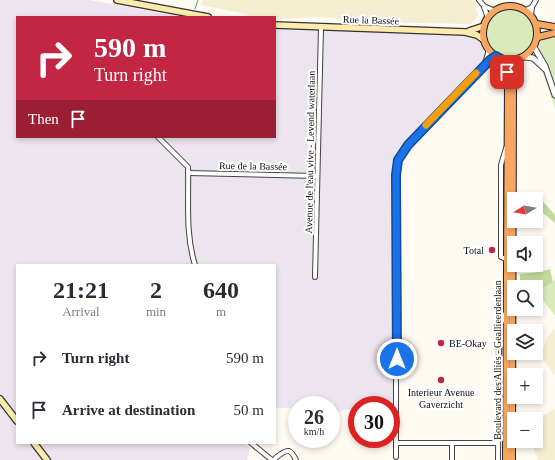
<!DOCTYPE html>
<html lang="en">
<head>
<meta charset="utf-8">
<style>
  body { margin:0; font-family:"Times New Roman",serif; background:#f2f2f3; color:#2b2b33; height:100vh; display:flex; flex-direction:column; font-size:15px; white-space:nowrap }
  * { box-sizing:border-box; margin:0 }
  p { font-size:13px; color:#7c7c81 }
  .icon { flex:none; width:22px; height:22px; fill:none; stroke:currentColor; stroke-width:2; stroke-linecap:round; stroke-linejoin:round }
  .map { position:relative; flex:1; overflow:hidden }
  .side { position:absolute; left:16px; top:264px; width:260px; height:180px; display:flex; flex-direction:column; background:#fff; border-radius:0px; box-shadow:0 2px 6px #0003 }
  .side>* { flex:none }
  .guide { position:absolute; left:16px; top:16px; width:260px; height:122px; border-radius:0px; box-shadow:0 2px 6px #0003; background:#c22642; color:#fff; overflow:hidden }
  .needle { width:26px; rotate:259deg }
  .buttons { position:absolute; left:507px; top:192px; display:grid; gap:8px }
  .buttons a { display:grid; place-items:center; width:36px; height:36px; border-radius:0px; background:#fff; box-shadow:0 2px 6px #0003; font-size:20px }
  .speed { position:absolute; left:288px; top:396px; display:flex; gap:8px; font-size:20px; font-weight:700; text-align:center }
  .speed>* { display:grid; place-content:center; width:52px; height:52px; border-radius:50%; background:#fff; box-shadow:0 2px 6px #0003; line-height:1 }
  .speed small { font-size:10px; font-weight:400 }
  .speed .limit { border:6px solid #d22; background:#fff; color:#111 }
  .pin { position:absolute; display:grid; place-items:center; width:34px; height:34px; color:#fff; margin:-17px; border-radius:8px; box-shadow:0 2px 6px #0006 }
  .me { position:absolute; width:44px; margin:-22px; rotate:0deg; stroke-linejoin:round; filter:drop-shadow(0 0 3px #0008) }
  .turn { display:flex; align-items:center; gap:14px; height:84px; padding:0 12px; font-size:18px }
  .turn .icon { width:52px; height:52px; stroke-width:2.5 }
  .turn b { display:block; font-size:28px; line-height:34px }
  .then { display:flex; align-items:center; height:38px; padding:0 12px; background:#0003; gap:8px; font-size:15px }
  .eta { display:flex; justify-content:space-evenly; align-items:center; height:68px; text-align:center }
  .eta b { font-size:24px; font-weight:800; line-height:28px }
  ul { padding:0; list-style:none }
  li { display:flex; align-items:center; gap:12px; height:52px; padding:0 12px }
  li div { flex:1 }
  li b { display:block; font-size:15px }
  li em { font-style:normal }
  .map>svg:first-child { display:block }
  .industrial { fill:#ece4ee }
  .farmland { fill:#f5eed2 }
  .green { fill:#daeabb }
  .forest { fill:#c0db9a }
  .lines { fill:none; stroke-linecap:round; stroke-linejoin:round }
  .stream { stroke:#3da8ce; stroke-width:1 }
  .minor-casing { stroke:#434343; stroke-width:6 }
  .tertiary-casing { stroke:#434343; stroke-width:7 }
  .secondary-casing { stroke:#323232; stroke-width:8 }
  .trunk-casing { stroke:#212121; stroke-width:8 }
  .minor { stroke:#fff; stroke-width:4 }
  .tertiary { stroke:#fff; stroke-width:5 }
  .secondary { stroke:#ffebad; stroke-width:5.5 }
  .trunk { stroke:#f7a761; stroke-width:6 }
  .route-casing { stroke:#114b97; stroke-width:10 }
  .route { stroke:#1a73e8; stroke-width:7 }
  .slow { stroke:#f59e0b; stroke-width:7 }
  .poi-dot { fill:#c22642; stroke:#fff; stroke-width:1.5 }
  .labels { text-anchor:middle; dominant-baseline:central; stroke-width:4; stroke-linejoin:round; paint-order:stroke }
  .street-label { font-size:10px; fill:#101010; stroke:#fff }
  .poi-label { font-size:10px; fill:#101010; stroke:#fff; text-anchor:end }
</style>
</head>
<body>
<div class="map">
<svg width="555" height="460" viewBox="0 0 555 460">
  <rect width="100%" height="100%" fill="#fffbf2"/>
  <polygon class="industrial" points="0,0 89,0 185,17 17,17 17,137 275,137 275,28 471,34 480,39 486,54 482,62 404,146 396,161 394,411 391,411 391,405 357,405 357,409 346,409 331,414 331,405 297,405 297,408 275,408 275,265 17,265 17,443 244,443 250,448 247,460 0,460"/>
  <g class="farmland">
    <polygon points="203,0 474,0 478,15 475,21 471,24 374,22 321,17 275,19 275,17 251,17 245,14 201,5"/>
    <polygon points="555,328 555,376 541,357 547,337"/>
    <polygon points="555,408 555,460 538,460 533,447 522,441 536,441 536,421"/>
  </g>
  <g class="green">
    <circle cx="510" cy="33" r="23"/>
    <polygon points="553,36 555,36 555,108 542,71 533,61 541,54 539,47 541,40"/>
    <polygon points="555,280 555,316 536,291"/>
  </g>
  <g class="forest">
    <polygon points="539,197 555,215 555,223 536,207 536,199 535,199"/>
    <polygon points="550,269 553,282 536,291 536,287 520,287 520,274 540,272"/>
  </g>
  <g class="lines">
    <polyline class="stream" points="195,9 198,0"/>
    <g class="minor-casing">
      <g id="minor">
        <polyline points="479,0 484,6 495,11"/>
        <polyline points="484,7 488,18"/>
        <polyline points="526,10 532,7"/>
        <polyline points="531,15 532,7 536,0"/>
        <polyline points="485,63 489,50"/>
        <path d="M158,137l30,30c1,33 -3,66 7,98"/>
        <polyline points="506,148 501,165 501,257 508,260"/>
        <polyline points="188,173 316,176"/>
        <polyline points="315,277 321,27"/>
        <polyline points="251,443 272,460"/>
        <polyline points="396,443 498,443"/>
        <polyline points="396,457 396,175 398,160 408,145 483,65 496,57"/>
        <path d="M274,460c2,-3 11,-10 15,-9 3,1 6,7 7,9"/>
        <polyline points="452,460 452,444"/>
        <polyline points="498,460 499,336 499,328 506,312"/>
      </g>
    </g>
    <g class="tertiary-casing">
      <g id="tertiary">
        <polyline points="534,47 545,66 555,95"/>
        <polyline points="525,57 533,58 545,69"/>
      </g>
    </g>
    <g class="secondary-casing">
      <g id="secondary">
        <polyline points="117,0 208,17"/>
        <polyline points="275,25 465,32 477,35 484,40"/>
        <polyline points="469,31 484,26"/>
        <polyline points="0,399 17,421"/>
        <polyline points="34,443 47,460"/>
      </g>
    </g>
    <g class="trunk-casing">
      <g id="trunk">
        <circle cx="510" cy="33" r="27"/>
        <polyline points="537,24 555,27"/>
        <polyline points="538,37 555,33"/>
        <polyline points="503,60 506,67 508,80 506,460"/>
        <polyline points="512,460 513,79 514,68 517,60"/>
      </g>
    </g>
    <use href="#minor" class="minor"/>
    <use href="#tertiary" class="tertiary"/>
    <use href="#secondary" class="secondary"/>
    <use href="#trunk" class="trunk"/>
  </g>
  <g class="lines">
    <g class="route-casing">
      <polyline id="route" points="397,359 396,175 398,160 408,145 490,60 496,56 503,60 507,72"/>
    </g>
    <use href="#route" class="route"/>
    <polyline class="slow" points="426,125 476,73"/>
  </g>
  <g class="poi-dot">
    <circle cx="492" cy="250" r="4"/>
    <circle cx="441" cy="343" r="4"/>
    <circle cx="441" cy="380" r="4"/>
  </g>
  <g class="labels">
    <g class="street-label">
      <text transform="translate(371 20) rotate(2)">Rue la Bassée</text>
      <text transform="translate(310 152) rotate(-89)">Avenue de l'eau vive - Levend waterlaan</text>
      <text transform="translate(253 166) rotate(1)">Rue de la Bassée</text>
      <text transform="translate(497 360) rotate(-90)">Boulevard des Alliés - Geallieerdenlaan</text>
    </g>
    <g class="poi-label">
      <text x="484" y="250">Total</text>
      <text x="449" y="343" text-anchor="start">BE-Okay</text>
      <text x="441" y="392" text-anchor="middle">Interieur Avenue<tspan x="441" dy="12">Gaverzicht</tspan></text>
    </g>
  </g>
</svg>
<div class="buttons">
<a><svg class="needle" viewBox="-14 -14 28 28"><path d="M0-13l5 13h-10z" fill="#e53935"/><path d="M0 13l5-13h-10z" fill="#7c7c81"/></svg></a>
<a><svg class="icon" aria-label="sound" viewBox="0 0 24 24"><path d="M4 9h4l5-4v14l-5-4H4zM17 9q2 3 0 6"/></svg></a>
<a><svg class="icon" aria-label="search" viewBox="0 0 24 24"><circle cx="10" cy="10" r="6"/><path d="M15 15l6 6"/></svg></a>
<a><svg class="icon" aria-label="layers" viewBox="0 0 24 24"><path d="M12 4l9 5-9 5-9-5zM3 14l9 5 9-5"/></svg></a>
<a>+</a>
<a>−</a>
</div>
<div class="speed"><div>26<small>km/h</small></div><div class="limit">30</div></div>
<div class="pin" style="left:507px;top:72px;background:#d93025"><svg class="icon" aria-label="arrive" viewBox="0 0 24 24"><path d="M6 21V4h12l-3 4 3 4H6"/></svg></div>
<svg class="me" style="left:397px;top:359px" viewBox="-20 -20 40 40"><circle r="17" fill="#1a73e8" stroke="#fff" stroke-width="3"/><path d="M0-11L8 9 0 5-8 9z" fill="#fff"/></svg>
<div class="guide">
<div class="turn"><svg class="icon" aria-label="right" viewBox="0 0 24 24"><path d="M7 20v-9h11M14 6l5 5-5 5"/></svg><div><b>590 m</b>Turn right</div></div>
<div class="then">Then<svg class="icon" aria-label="arrive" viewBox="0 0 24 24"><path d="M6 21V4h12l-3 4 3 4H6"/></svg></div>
</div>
<section class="side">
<div class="eta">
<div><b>21:21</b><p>Arrival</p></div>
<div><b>2</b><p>min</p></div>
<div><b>640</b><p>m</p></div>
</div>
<ul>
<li><svg class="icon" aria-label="right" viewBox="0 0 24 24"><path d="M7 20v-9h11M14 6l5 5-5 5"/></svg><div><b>Turn right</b></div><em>590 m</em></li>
<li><svg class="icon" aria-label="arrive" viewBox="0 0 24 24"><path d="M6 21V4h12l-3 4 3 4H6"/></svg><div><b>Arrive at destination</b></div><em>50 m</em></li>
</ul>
</section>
</div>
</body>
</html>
